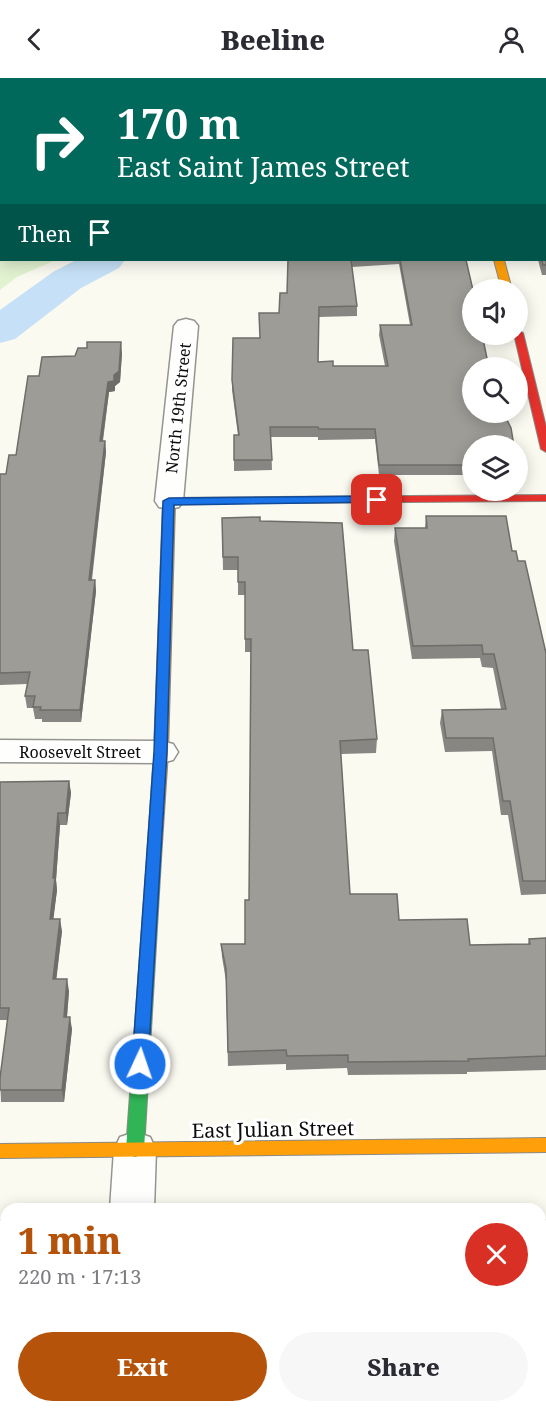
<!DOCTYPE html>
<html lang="en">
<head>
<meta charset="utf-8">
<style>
  body { margin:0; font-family:"Noto Serif",serif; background:#f7f7f7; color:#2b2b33; height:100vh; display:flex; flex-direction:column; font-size:22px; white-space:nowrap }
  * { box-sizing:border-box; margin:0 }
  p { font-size:20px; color:#7c7c81 }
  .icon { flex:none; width:33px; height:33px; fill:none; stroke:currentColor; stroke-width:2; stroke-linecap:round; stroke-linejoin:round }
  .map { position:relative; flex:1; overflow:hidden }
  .sheet { position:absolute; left:0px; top:1125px; width:546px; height:210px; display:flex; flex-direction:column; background:#fff; border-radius:18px 18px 0 0; box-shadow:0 3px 15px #0003 }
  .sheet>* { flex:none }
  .guide { position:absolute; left:0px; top:0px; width:546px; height:183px; box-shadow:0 3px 15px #0003; background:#00695c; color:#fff; overflow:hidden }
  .tools { position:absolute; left:462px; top:201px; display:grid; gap:12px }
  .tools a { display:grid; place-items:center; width:66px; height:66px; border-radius:50%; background:#fff; box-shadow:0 3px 15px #0003; font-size:30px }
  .pin { position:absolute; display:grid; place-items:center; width:51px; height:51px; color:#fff; margin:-26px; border-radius:12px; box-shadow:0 3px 9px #0006 }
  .me { position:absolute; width:66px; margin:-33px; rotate:3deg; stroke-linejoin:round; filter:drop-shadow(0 0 4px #0008) }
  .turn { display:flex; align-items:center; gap:21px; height:126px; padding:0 18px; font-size:27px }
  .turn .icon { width:78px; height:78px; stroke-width:2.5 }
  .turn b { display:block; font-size:42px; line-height:51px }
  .then { display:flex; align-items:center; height:57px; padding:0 18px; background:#0003; gap:12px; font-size:22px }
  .round { display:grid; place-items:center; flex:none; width:63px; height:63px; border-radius:32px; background:#f7f7f7 }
  .summary { display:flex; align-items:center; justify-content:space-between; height:102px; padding:0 18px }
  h1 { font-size:36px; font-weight:800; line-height:45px; color:#b45309 }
  .button { display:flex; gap:12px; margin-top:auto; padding:12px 18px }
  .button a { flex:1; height:69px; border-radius:36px; background:#b45309; color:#fff; font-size:24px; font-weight:800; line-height:69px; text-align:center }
  .button a+a { background:#f7f7f7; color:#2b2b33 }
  header { display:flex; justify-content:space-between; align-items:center; height:78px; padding:0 18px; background:#fff; font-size:27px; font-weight:800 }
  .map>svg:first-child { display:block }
  .green { fill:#e1f2d0 }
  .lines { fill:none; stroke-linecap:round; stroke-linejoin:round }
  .river { fill:#c6e1f7; fill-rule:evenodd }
  .lane-casing { stroke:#949490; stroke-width:2 }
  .street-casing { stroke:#949490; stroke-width:3 }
  .fast-casing { stroke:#8b8a86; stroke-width:2 }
  .slow-casing { stroke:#8b8a86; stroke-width:2 }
  .jam-casing { stroke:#8b8a86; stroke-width:2 }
  .path { stroke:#b8b8b6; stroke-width:2; stroke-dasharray:4 1.5; stroke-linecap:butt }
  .lane { fill:#fefefd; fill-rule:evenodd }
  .street { fill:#fefefd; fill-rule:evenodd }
  .fast { fill:#30b455; fill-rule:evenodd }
  .slow { fill:#ff9f0a; fill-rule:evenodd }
  .jam { fill:#e5322d; fill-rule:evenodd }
  .wall { fill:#888682; fill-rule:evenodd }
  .shaded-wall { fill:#6f6d6a }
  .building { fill:#9e9c97; stroke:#6f6d6a; stroke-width:1.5 }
  .route { fill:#1a73e8; stroke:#114b97; stroke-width:1.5 }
  .labels { text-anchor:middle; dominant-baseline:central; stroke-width:6; stroke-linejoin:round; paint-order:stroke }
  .street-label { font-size:16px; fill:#0d0d0d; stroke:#fff }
  .near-street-label { font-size:20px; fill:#0d0d0d; stroke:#fff }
</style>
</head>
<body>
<header><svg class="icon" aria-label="back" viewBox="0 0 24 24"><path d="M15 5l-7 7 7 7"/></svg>Beeline<svg class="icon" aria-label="person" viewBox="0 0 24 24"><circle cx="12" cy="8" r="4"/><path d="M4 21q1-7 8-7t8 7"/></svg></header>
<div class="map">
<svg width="546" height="1335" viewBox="0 0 546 1335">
  <rect width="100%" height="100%" fill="#fbfaf1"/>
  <polygon class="green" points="0,0 498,0 2,2 2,182 56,182 17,199 0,212"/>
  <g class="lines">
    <g class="river">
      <polygon points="518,0 546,0 546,8 544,9 544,2"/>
      <polygon points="76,182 125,182 119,190 81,210 15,261 0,265 0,232 53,194"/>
    </g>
    <g class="lane-casing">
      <g id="lane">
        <rect x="0" y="17" width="2" height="6"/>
        <rect x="0" y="62" width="2" height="6"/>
      </g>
    </g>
    <g class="street-casing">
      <g id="street">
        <polygon points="186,241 194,243 198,248 183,423 179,429 169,431 159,429 155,423 174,248 178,243"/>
        <polygon points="0,662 161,663 173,666 178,674 173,682 161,685 0,684"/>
        <polygon points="135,1054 150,1059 156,1072 154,1131 110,1131 114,1072 120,1059"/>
        <polygon points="95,1329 143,1329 142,1335 94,1335"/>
      </g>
    </g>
    <g class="fast-casing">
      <polygon id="fast" points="154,776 159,777 161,781 144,1072 141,1077 135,1079 129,1077 126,1072 147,781 149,777"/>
    </g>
    <g class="slow-casing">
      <g id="slow">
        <polygon points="494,182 504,182 512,212 502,212"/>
        <polygon points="275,419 279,420 279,424 175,426 168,674 161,781 159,785 149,785 147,781 154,674 163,423 169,420"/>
        <polygon points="546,1060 546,1074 0,1080 0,1066"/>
      </g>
    </g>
    <g class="jam-casing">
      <g id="jam">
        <polygon points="518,252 523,255 546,349 546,374 541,371 514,256 518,256"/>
        <polygon points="546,417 546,423 275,425 269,422 275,419"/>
      </g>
    </g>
    <g class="path">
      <polyline points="298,0 303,2"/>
      <polyline points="170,2 174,0"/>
      <polyline points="444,2 447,0"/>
    </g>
    <use href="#lane" class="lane"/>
    <use href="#street" class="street"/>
    <use href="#fast" class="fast"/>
    <use href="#slow" class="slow"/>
    <use href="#jam" class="jam"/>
  </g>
  <g class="wall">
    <polygon points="544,59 546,63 546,101 544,101"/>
    <polygon points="546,107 546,197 542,197 538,182 544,182"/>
    <path d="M288,182h178l6,108v107h-93l-4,-36 -57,1v-3h-47l1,33 -38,1v-36h4l-6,-45v-10l47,-67 8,-20zM399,186l11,61h-30l-1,10 6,31h-52l-15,-4 1,-45 38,-1v-10l-5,-39z"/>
    <polygon points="122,275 120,304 115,308 115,313 109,314 103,363 105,363 106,374 92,502 95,502 96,513 81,644 42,644 42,641 35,641 33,630 27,630 25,618 27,606 0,607 0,396 6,396 16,377 39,298 75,278"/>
    <polygon points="426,438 512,473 518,483 546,575 546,816 521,817 508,737 501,737 492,673 445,674 440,645 442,632 501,631 493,590 482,589 480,580 412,581 394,463 395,450 425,450"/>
    <polygon points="222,440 260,443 353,572 377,661 376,675 341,676 350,816 399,842 470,867 528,866 529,861 546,860 546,992 467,994 467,996 348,997 347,990 286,992 286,986 228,988 226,903 222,879 221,866 245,866 249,822 251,574 245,574 245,517 238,517 238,492 223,492"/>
    <polygon points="69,703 71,715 67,747 60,747 56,802 57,812 53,841 62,853 56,901 69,913 67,939 72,951 64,1024 1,1024 0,1000 8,942 0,942 0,704"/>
    <polygon points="546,1142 546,1335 482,1335 481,1329 540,1329"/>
  </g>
  <g class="shaded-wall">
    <polygon points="121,264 122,275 120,304 115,308 115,313 109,314 101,374 100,363 108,304 114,297"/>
    <polygon points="105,363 106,374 90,513 89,502"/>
    <polygon points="95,502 96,513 81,644 80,632"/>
    <polygon points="69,703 71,715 67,747 66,735"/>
    <polygon points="58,735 60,747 56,802 57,812 52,853 50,841"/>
    <polygon points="60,841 62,853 55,913 53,901"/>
    <polygon points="67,901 69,913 66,951 64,939"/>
    <polygon points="70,939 72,951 64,1024 62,1012"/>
    <polygon points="9,1329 13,1329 13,1335 8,1335"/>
  </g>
  <g class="building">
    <polygon points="544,59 546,63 546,93 544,92"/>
    <polygon points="544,106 546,107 546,187 543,187 542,182 544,182"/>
    <polygon points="288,182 351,182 357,228 319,229 318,284 333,283 333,288 388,288 380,247 412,247 400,182 466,182 473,212 472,256 482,256 489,290 472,290 472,334 503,334 511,350 514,368 472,368 472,387 379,387 375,351 319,351 318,349 270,349 272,382 234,382 234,357 239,357 232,302 233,260 260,260 259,235 279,235 280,215 287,215"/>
    <polygon points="87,264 121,264 119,293 114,297 114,303 108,304 100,363 105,363 89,502 95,502 80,632 40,632 41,629 33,629 35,618 25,618 30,594 0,595 0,396 6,396 9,377 16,377 28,298 39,298 42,279 75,278 78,270 87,270"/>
    <polygon points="426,438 506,438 512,473 516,473 518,483 525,483 546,575 546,803 523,803 510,723 503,723 493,660 446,660 442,632 506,631 494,576 483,576 482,567 413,568 395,450 427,450"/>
    <polygon points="260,439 260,443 342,445 353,572 368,572 377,661 340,663 350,816 397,816 399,842 467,841 470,867 530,866 529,861 546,860 546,978 468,981 469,983 348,984 348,977 287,978 286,972 228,974 226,891 221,866 245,866 245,822 249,822 251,561 245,561 245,504 238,504 238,479 223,479 222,440"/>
    <polygon points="69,703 66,735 58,735 53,800 55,800 50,841 60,841 53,901 67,901 64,939 70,939 62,1012 0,1012 0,1000 9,930 0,930 0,704"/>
    <polygon points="0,1142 6,1142 6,1329 9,1329 8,1335 0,1335"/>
    <polygon points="540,1142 546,1142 546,1333 485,1332 484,1329 540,1329"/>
    <rect x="315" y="1329" width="44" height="6"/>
    <polygon points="434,1329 473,1329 473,1335 435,1335"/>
  </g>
  <polygon class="route" points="377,418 381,419 381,424 174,427 167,674 148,986 146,990 140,992 134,990 132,986 154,674 163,423 169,420"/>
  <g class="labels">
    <g class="street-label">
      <text transform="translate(178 330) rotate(-84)">North 19th Street</text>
      <text x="80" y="674">Roosevelt Street</text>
    </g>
    <g class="near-street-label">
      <text transform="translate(273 1051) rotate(-1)">East Julian Street</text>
    </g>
  </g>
</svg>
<div class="tools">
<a><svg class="icon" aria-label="sound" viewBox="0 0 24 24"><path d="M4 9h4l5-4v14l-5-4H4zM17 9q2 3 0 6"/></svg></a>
<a><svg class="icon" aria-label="search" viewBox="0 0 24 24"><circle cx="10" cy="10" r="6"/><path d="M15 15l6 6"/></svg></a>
<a><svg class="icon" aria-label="layers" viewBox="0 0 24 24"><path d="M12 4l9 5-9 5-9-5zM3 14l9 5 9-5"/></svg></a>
</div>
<div class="pin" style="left:377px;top:422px;background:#d93025"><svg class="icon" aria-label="arrive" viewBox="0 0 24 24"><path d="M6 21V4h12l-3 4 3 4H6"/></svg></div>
<svg class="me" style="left:140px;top:986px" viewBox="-20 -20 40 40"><circle r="17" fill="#1a73e8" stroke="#fff" stroke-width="3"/><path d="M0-11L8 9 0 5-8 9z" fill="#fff"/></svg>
<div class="guide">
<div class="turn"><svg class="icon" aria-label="right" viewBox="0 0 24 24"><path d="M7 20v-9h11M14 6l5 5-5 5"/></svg><div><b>170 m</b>East Saint James Street</div></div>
<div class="then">Then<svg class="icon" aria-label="arrive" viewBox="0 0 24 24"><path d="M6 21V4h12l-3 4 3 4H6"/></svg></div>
</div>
<section class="sheet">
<div class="summary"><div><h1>1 min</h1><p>220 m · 17:13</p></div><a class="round" style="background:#d93025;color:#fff"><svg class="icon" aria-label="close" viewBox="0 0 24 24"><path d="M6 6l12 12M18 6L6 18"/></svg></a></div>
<div class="button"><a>Exit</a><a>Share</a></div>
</section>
</div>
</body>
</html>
